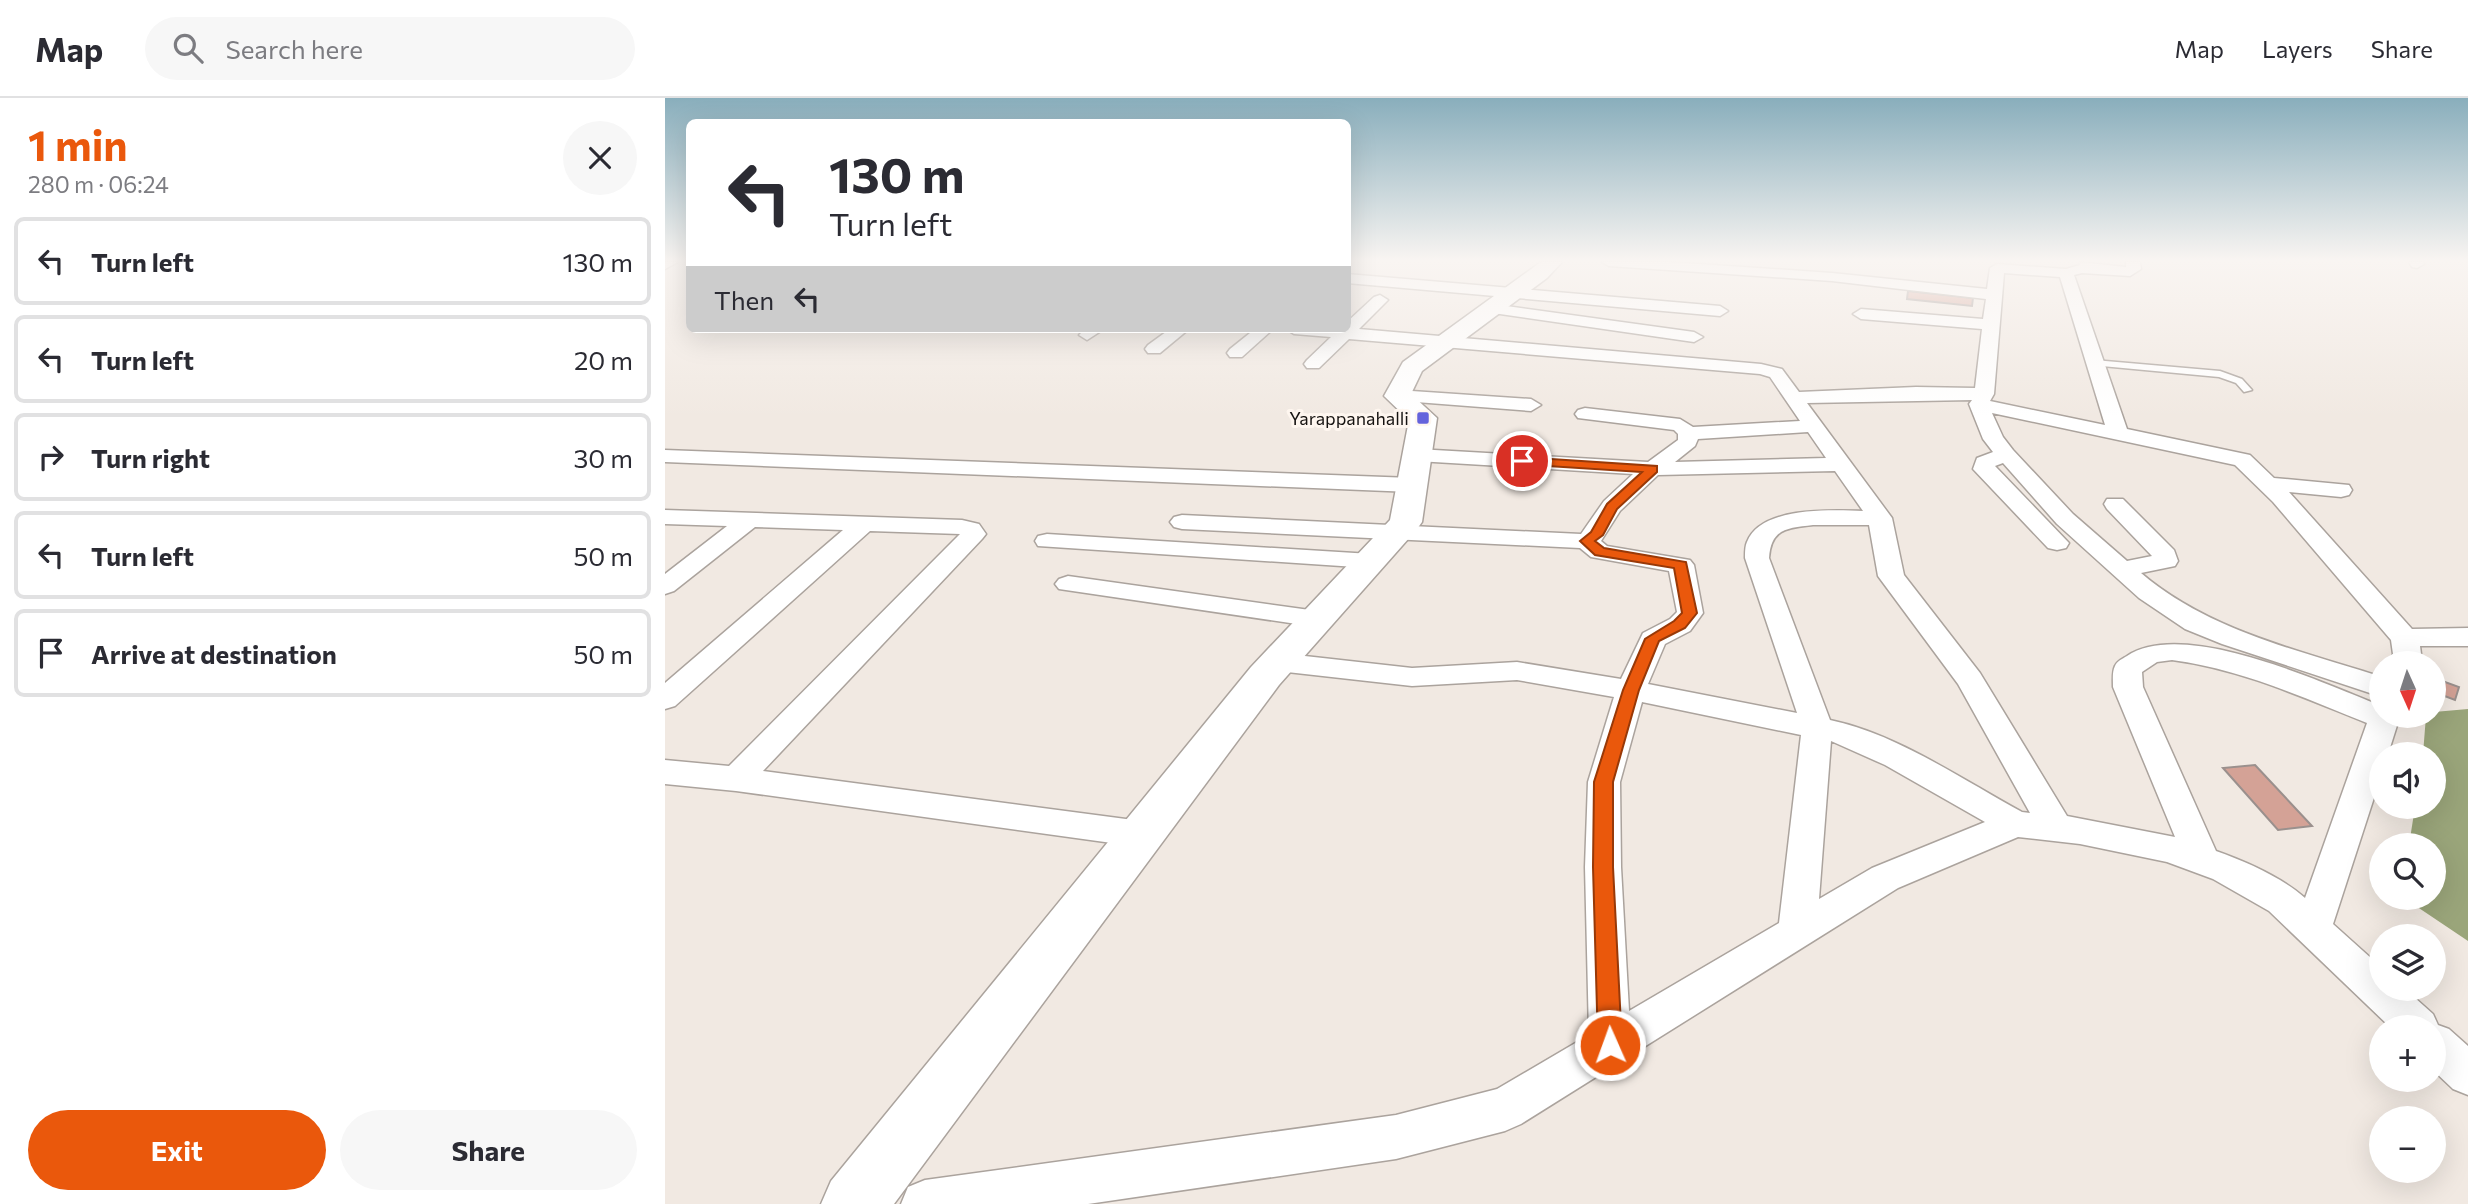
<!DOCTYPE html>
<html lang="en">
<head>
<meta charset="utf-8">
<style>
  body { margin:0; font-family:Commissioner,sans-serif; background:#f7f7f7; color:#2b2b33; height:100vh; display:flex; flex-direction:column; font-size:26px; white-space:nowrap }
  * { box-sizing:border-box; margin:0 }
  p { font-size:23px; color:#7c7c81 }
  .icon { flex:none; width:38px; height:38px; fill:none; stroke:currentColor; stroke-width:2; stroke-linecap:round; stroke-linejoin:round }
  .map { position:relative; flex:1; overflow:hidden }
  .sheet { display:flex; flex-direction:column; background:#fff; width:665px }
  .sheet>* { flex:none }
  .banner { position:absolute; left:21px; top:21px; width:665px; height:214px; border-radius:10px; box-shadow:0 7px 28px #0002; background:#fff; color:#2b2b33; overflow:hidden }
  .needle { width:46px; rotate:177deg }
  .buttons { position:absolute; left:1704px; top:553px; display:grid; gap:14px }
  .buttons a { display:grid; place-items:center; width:77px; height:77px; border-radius:50%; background:#fff; box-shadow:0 7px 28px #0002; font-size:35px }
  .pin { position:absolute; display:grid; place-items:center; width:60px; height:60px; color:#fff; margin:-30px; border:4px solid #fff; border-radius:50%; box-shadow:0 2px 7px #0007 }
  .me { position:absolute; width:77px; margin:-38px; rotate:358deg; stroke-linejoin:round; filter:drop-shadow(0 0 5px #0008) }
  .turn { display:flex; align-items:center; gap:24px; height:147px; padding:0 28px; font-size:32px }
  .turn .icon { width:91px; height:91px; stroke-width:2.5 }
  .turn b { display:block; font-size:49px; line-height:60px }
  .then { display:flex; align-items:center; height:66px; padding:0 28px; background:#0003; gap:14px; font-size:26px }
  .round { display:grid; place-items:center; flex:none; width:74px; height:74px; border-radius:37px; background:#f7f7f7 }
  .headline { display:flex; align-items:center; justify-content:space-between; height:119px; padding:0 28px }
  h1 { font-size:42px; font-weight:700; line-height:52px; color:#ea580c }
  .primary-button { display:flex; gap:14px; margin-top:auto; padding:14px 28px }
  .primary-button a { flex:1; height:80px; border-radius:42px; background:#ea580c; color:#fff; font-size:28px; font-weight:700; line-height:80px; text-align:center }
  .primary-button a+a { background:#f7f7f7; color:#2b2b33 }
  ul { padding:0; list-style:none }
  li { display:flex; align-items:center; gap:21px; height:88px; margin:0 14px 10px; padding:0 14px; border:4px solid #e1e1e2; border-radius:10px }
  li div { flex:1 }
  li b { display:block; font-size:26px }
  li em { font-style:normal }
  header { display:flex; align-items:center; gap:42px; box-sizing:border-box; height:98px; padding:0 35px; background:#fff; border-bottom:2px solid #e1e1e2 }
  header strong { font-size:33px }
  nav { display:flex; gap:38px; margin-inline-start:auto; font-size:24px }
  .search { width:490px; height:63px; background:#f7f7f7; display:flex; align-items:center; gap:18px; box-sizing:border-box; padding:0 24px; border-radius:38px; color:#7c7c81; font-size:26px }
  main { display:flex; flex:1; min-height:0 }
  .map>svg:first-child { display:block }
  .water { fill:#9aa57a }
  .building { fill:#d4a296; stroke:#9a908d; stroke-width:2 }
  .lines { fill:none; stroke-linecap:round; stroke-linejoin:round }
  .lane-casing { stroke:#aba39d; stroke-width:3 }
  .street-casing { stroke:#aba39d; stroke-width:3 }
  .secondary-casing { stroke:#aba39d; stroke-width:3 }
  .lane { fill:#fff; fill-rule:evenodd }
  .street { fill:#fff; fill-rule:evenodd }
  .secondary { fill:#fff; fill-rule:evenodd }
  .route { fill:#ea580c; stroke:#983908; stroke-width:2 }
  .poi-dot { fill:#6463dc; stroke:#fef6ef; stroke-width:2.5 }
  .labels { text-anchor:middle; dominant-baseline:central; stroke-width:6; stroke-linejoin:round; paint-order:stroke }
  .far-poi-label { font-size:18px; fill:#151210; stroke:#fef6ef; text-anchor:end }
</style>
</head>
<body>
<header>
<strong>Map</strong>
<div class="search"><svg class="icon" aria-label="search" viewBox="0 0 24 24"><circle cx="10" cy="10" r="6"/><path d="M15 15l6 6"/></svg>Search here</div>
<nav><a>Map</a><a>Layers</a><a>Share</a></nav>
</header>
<main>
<section class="sheet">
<div class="headline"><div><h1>1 min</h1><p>280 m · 06:24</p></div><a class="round"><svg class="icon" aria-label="close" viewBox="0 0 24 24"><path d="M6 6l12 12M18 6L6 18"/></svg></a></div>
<ul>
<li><svg class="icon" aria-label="left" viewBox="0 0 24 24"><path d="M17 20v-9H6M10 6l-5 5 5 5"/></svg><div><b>Turn left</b></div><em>130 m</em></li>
<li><svg class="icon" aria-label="left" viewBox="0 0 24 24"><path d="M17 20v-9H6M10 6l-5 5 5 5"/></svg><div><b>Turn left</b></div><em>20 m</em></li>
<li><svg class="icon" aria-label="right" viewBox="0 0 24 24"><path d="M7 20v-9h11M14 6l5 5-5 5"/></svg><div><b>Turn right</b></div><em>30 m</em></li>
<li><svg class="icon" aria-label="left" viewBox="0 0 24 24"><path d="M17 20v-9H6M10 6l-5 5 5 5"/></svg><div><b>Turn left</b></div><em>50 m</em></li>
<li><svg class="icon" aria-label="arrive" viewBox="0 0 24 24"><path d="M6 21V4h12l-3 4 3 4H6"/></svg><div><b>Arrive at destination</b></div><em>50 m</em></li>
</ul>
<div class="primary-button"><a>Exit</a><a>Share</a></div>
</section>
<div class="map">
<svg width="1803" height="1106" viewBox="0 0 1803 1106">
  <rect width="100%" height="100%" fill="#f1e9e2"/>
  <polygon class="water" points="1803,611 1803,843 1739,800 1769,800 1769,747 1744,747 1750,709 1769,709 1769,656 1758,656 1761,618 1769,618 1769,614"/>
  <g class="building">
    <polygon points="1243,193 1308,200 1307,208 1242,201"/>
    <polygon points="1769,580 1794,589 1790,602 1769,594"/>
    <polygon points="1590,667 1647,728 1613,732 1558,670"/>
  </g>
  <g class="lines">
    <g class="lane-casing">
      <polygon id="lane" points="1429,262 1555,273 1577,281 1587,292 1579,294 1571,285 1554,279 1426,267 1425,265"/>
    </g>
    <g class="street-casing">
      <g id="street">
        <polygon points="0,164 13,164 0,171"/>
        <path d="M937,164h67l163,11 155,16 3,-21 7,-4 69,5 14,-4 -1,-3 47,5v-5h14l1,7 -11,7 -48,-3 -8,2 53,154 123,26 24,23 75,7 3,5 -3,5 -8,2 -52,-5 123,137 56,-1v18h-48l1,8 -4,9h-28l4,-9 -2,-14 -118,-138 -38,-37 -243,-52 11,24 10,13 60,64 54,47 25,-5 -45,-47 -3,-5 3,-5h16l51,51 4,11 -3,5 -34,7c68,58 157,77 241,104v20l-160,-53 -37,-15 -46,-31 -82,-74 -54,-61 -8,3 74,77 -3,5 -9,2 -9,-2 -75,-79 4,-11 16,-6 -10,-13 -14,-35 3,-4 -165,3 85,115 12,57 76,98 87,143 108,21 -62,-150c0,-7 -1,-15 2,-21 2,-5 7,-7 12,-10 57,-38 195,27 255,50v10h18l-12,38h-6v19l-49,151 49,44v21h23l28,25 5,11 11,4 19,17v49l-15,-6 -19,-18v-44h-44l-121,-116 -56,-32 -46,-17 -87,-18 -62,-7 -120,51 -377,236 -16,7 -109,28 -308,45h-187l7,-17 17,-7 471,-65 101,-26 92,-54 -4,-168 3,-85 26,-85 -97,-17 -105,6 -134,-15 -10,-3 -4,-6 4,-6 10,-3 134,15 105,-6 104,17 22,-46 27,-14 7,-7 -8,-41 -78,-14 -11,-9 -398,-19 -8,-2 -4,-5 4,-5 8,-2 399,19 23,-33 29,-27 -216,-13 -7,-2 -4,-4 4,-4 7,-2 231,13 30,-22v-6l-4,-4 -96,-12 -3,-4 3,-4 7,-2 95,11 13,8 107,-6 -30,-44 -10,-3 -411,-35 -30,29h-12l-3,-4 3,-4 24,-23 -37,-3 -8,-5h61v-7l27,-25 6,-2 8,5 -29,29 402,35 21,5 17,23 117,-5 59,1 7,-59 -121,-10 -8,-5 8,-5 122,10 3,-20 -154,-18 -223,-15zM1339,175l56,4 45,148 -115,-24 4,-7zM1143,334l18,26 -151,4 20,-16 3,-7zM1170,373l28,40c-31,-1 -102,-5 -116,31 -2,4 -2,11 -2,16l52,155 -149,-29 17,-40 25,-13 13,-18 -9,-48 -4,-5 -83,-14 -6,-5 19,-30 38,-36zM1148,427h56l9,51 80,108 72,129 -8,-1c-59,-32 -127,-79 -192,-92l-61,-162c2,-30 19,-30 44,-33zM1507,562c69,9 132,38 195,63l-62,175c-24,-21 -58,-36 -89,-47l-73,-164 -1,-15 15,-10zM977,604l159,33 -22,188 -150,88 -8,-144 -1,-85zM1166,643l54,24 100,57 -113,46 -53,31z"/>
        <polygon points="1744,164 1758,164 1759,166 1752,170 1747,169"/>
        <polygon points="682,176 1055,208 1063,213 1055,218 682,185"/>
        <polygon points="827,206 1029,234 1038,239 1029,244 821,214 819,211 821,208"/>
        <polygon points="420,231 439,231 422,242 414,237"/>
        <polygon points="505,231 524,231 495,255 483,255 480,251 483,247"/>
        <polygon points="590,231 608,231 577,259 565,259 562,255 565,251"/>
        <polygon points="732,292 866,301 876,307 866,313 725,302 722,298 725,294"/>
        <polygon points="0,352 747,380 755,382 758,387 755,392 747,394 0,364"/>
        <polygon points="0,412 297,422 314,426 321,436 317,441 98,673 476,723 488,727 493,736 488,745 476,749 71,693 0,686 0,662 64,668 295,436 205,433 10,608 0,611 0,585 178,432 90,429 9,493 0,496 0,476 62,428 0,426"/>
        <polygon points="382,436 706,456 715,458 718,463 715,468 706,470 373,448 370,443 373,438"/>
        <polygon points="403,478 652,513 662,515 665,521 662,527 652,529 394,491 390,486 394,481"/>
      </g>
    </g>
    <g class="secondary-casing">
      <polygon id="secondary" points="876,164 897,164 882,180 757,273 746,296 772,320 757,424 752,431 614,587 229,1106 156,1106 166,1083 586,569 725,422 744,322 719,298 738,264"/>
    </g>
    <use href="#lane" class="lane"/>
    <use href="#street" class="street"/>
    <use href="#secondary" class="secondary"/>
  </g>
  <linearGradient id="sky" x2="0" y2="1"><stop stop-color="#89aebc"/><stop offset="0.51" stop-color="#f9f5f2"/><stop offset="1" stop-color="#f9f5f2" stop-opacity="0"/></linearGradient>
  <rect width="1803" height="319" fill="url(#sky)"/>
  <polygon class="route" points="857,359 992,368 992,374 952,411 938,437 930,443 939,450 1021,464 1032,515 1020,530 994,543 974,592 948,684 948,769 957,947 953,955 945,959 936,955 933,947 928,769 929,684 958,592 980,541 1009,523 1017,515 1009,470 930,457 915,443 926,434 942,406 977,374 853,366 853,360"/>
  <rect class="poi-dot" x="751" y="313" width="14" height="14" rx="3.5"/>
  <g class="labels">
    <g class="far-poi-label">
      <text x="744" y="320">Yarappanahalli</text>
    </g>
  </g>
</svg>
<div class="buttons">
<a><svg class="needle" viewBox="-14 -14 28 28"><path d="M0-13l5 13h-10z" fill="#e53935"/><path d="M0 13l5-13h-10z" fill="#7c7c81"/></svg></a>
<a><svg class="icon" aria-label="sound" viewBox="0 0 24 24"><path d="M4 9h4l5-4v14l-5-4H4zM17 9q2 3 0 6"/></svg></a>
<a><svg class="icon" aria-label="search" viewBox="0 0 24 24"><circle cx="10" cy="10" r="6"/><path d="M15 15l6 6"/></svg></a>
<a><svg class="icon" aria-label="layers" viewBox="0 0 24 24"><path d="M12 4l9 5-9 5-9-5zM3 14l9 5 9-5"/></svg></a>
<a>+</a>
<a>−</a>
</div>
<div class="pin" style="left:857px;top:363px;background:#d93025"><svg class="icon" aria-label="arrive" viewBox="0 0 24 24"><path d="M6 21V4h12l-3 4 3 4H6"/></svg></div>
<svg class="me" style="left:945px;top:947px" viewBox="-20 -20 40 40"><circle r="17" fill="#ea580c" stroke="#fff" stroke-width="3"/><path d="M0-11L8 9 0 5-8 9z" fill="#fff"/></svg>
<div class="banner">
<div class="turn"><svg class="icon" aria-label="left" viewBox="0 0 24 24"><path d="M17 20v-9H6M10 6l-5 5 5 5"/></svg><div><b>130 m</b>Turn left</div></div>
<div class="then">Then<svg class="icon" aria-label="left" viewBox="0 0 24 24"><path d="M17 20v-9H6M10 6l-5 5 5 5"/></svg></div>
</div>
</div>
</main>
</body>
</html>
